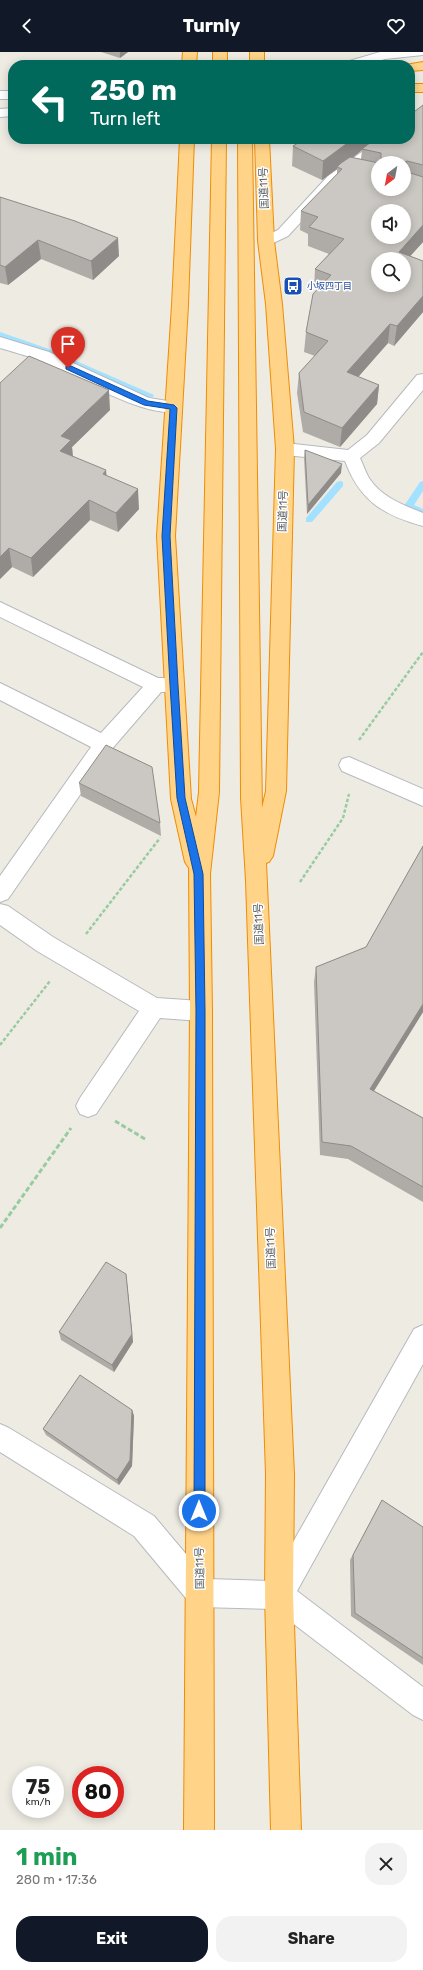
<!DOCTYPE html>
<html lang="en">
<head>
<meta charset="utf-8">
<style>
  body { margin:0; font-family:Rubik,"Noto Sans JP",sans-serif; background:#f2f2f2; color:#222; height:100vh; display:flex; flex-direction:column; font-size:15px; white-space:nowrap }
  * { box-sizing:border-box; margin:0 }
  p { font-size:13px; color:#767676 }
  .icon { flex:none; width:22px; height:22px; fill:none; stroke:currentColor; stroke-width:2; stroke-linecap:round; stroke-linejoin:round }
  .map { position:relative; height:1778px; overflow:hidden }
  .panel { display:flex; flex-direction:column; background:#fff; flex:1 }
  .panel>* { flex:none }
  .hud { position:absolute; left:8px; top:8px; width:407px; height:84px; border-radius:16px; box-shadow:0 2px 10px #0003; background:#00695c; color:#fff; overflow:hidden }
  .needle { width:26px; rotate:212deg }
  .fabs { position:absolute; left:371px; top:104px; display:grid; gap:8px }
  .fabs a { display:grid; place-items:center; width:40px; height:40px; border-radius:50%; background:#fff; box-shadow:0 2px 10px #0003; font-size:20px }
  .speed { position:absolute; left:12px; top:1714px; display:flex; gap:8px; font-size:20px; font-weight:700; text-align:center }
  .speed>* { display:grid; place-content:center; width:52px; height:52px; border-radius:50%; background:#fff; box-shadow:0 2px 10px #0003; line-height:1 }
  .speed small { font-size:10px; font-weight:400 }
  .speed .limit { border:6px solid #d22; background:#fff; color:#111 }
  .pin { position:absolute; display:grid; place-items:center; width:34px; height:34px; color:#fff; margin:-41px -17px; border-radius:50% 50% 50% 0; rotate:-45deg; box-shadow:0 0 4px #0007 }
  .pin .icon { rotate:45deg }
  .me { position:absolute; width:44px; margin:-22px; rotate:0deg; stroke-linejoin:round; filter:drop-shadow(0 0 3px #0008) }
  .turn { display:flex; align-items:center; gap:14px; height:84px; padding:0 16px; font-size:18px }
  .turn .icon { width:52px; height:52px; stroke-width:2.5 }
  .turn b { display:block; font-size:28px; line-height:34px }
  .round { display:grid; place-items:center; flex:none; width:42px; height:42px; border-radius:16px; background:#f2f2f2 }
  .summary { display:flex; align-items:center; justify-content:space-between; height:68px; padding:0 16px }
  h1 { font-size:24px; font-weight:700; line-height:30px; color:#1e9e55 }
  .primary-button { display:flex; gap:8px; margin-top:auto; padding:8px 16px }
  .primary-button a { flex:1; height:46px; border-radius:16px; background:#111827; color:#fff; font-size:16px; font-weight:700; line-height:46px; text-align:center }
  .primary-button a+a { background:#f2f2f2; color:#222 }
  header { display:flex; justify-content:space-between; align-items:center; height:52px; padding:0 16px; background:#111827; color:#fff; font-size:18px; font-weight:700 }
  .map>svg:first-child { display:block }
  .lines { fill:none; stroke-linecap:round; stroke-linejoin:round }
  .stream { fill:#a2e1ff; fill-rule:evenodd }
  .street-casing { stroke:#b6babe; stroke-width:2 }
  .secondary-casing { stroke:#b4b9be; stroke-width:2 }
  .highway-casing { stroke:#f18c00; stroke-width:2 }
  .path-far1 { stroke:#99cba1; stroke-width:2.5; stroke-dasharray:3.5 2; stroke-linecap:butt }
  .path { stroke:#99cba1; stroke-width:3; stroke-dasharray:5 2.5; stroke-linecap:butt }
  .street { fill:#fff; fill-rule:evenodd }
  .secondary { fill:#fff; fill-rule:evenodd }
  .highway { fill:#ffd489; fill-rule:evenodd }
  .wall { fill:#afaba7; fill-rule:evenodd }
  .shaded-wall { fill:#8e8b88 }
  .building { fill:#cbc7c2; stroke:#8e8b88; fill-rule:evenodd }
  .route { fill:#1a73e8; stroke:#114b97 }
  .labels { text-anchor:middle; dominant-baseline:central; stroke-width:3; stroke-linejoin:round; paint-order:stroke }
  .far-transit-label { font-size:9px; fill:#164399; stroke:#fff; text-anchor:start }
  .street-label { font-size:11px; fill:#5b6064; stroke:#fff }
</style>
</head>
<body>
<header><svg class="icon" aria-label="back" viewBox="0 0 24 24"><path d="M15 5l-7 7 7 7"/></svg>Turnly<svg class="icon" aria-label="heart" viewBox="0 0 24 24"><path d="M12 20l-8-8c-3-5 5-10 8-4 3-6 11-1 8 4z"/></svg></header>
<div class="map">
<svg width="423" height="1778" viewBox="0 0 423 1778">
  <rect width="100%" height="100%" fill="#eeebe3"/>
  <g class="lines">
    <g class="stream">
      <polygon points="0,280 49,297 154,343 153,345 147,345 43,301 0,286"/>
      <polygon points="340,429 343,430 343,434 312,470 306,470 306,466 337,430"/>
      <polygon points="423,429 423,439 414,453 423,457 423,463 405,456 404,454 420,430"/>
    </g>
    <g class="street-casing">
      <g id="street">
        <polygon points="380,0 423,0 423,3 385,7 365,13 344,13 346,10"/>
        <polygon points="380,87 396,87 338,130 288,184 271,192 261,192 258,189 261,186 278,178 328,124"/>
        <path d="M0,285l49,15 100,46 31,5 2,4 -2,4c-34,9 -109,-37 -142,-51 -12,-5 -25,-8 -38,-12z"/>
        <path d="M423,322v16l-44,53 -19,15c3,6 5,13 9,20 12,19 34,27 54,35v13c-40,-11 -63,-25 -78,-65l-60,-6 -6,-2 -3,-4 3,-4 6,-2 63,7 19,-15 50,-60z"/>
        <polygon points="0,550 158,626 174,626 181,628 184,633 181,638 174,640 161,640 111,698 8,847 0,850 0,824 91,695 0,648 0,631 101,681 143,635 0,565"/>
        <polygon points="349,705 423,737 423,754 342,719 339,713 342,707"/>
        <polygon points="0,852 8,854 53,885 157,946 201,949 209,952 212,959 209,966 201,969 160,966 96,1062 88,1065 80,1062 76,1054 80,1046 139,959 37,899 0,873"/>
        <polygon points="423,1273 423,1312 297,1539 423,1635 423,1668 413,1663 274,1557 200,1555 190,1551 134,1484 0,1400 0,1372 9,1376 154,1464 207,1527 271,1529 414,1277"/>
      </g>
    </g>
    <g class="secondary-casing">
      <g id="secondary">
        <rect x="0" y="39" width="13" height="8"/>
        <polygon points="13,56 13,64 0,65 0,57"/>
      </g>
    </g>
    <g class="highway-casing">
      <g id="highway">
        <polygon points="183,0 197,0 196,13 182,13"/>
        <rect x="213" y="0" width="14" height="13"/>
        <rect x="250" y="0" width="14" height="13"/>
        <polygon points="423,10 423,18 410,19 410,13 405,13"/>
        <rect x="410" y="32" width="13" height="8"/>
        <polygon points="180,87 194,87 188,253 175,484 191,747 196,765 199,740 212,87 226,87 219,740 210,822 212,959 214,1778 184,1778 190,959 189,816 185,810 171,747 157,484 172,253"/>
        <polygon points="238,87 252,87 262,756 266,739 276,397 266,252 258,189 255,87 269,87 274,189 282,252 294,397 286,739 273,804 269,810 266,811 294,1422 293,1543 301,1778 271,1778 265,1543 266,1422 246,829 241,746"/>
      </g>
    </g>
    <g class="path-far1">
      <polyline points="359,688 423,600"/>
      <polyline points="300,830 343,766 349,742"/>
      <polyline points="86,882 160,786"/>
      <polyline points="0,993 50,929"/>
    </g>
    <g class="path">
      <polyline points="115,1069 145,1087"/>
      <polyline points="0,1176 71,1076"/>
    </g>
    <use href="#street" class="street"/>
    <use href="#secondary" class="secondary"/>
    <use href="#highway" class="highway"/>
  </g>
  <g class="wall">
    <polygon points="101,0 128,0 120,6"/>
    <path d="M423,53v137l-13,14 13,5v51l-29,34 -6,-3 -30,34 21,8 -2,19 -37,43 -37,-15 -6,-39 2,-20 16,-17 -11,-4 2,-20 11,-42 -3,-1 1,-20 14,-15 -21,-8v-12l-8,-4 1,-19 36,-36v-6l-15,11 -30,-14 1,-20 117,-7zM362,98l-1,9 -8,-1zM378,111h26v26z"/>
    <polygon points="0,145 119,204 93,228 41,207 8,233 0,231"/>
    <polygon points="0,331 110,358 72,395 73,404 107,424 139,457 118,480 90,468 33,525 12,515 0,527"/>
    <polygon points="305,398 341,421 307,462 304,406"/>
    <polygon points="79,731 160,771 161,784 81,744"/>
    <polygon points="423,794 423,960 374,1039 423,1066 423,1150 348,1107 320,1103 314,930 316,915 366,895"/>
    <polygon points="126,1222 127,1231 133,1290 114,1320 61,1288 59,1280"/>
    <polygon points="132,1358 134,1364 132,1414 119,1433 46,1383 43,1377"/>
    <polygon points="382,1448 423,1475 423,1613 351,1564 350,1508"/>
  </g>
  <g class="shaded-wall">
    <polygon points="120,0 128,0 120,6"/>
    <polygon points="353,87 377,87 362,97 362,98 339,116 337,115 337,117 322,128 323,109"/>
    <polygon points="407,109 404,129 404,123 405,110"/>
    <polygon points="423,173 423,190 404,211 399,200"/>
    <polygon points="118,186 119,204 93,228 91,209"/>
    <polygon points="38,188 41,207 8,233 5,215"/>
    <polygon points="423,244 423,260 394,294 397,274"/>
    <polygon points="390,272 388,291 345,340 347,320"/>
    <polygon points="379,333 377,352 340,395 342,376"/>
    <polygon points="109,338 110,358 72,395 73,408 60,399 61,384"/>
    <polygon points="342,412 341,421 307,462 308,453"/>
    <polygon points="106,418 108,438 103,422"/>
    <polygon points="138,437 139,457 118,480 116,461"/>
    <polygon points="89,448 90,468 33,525 31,506"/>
    <polygon points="9,496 12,515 0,527 0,505"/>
    <polygon points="423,952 423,960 367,1050 370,1037"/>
    <polygon points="126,1222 127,1231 133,1290 114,1320 112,1313"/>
    <polygon points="132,1358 134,1364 132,1414 119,1433 117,1428"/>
  </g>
  <g class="building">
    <polygon points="423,53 423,113 407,109 405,110 405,116 404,116 404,111 381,111 381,101 362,97 375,87 410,87 410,63"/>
    <polygon points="304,87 353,87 323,109 293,94"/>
    <path d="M350,105l29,6h-1v26h26v-18l19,6v48l-24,27 24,9v35l-26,30 -7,-2 -43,48 32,13 -37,43 -38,-16 -5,-39 29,-32 -22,-9 7,-38 18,-19 -16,-6 29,-30 -35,-12 9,-10 -17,-6 41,-42 -5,-2 4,-4zM378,159h26v26h-26zM378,207h26v26h-26z"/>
    <polygon points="0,145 75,169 118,186 91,209 38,188 5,215 0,213"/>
    <polygon points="29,304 109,338 61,384 71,388 60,399 106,418 103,422 138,437 116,461 89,448 31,506 9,496 0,505 0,331"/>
    <polygon points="305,398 342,412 308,453"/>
    <polygon points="106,693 152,715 160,771 79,731"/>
    <polygon points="423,794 423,952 370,1037 423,1066 423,1135 351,1094 322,1090 316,915 366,895"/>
    <polygon points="106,1210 126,1222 132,1282 112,1313 59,1280"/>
    <polygon points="80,1323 132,1358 130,1408 117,1428 43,1377"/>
    <polygon points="382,1448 423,1475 423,1606 355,1561 353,1503"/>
  </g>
  <polygon class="route" points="66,314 71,314 148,349 174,353 177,356 170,484 178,633 185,746 203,822 205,959 205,1459 203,1463 199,1464 195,1463 194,1459 196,959 194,822 177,746 170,633 162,484 170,357 144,353 66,317"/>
  <defs>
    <g id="bus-square" transform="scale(1)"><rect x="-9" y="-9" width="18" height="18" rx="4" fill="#1a4fb4" stroke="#fff"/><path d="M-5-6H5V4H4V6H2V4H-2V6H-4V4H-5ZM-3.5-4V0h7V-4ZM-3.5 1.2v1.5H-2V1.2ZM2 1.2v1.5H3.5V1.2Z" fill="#fff"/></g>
  </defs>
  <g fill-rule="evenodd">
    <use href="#bus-square" x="293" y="234"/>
  </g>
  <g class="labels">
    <g class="far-transit-label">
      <text x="307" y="234">小坂四丁目</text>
    </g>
    <g class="street-label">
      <text transform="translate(264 136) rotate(-92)">国道11号</text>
      <text transform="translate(283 459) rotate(-88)">国道11号</text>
      <text transform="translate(259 872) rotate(-92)">国道11号</text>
      <text transform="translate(271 1196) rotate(-92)">国道11号</text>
      <text transform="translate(200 1516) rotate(-91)">国道11号</text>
    </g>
  </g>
</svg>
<div class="fabs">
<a><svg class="needle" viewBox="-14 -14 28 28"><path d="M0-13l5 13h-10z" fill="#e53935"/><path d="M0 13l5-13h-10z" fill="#767676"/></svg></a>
<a><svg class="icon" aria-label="sound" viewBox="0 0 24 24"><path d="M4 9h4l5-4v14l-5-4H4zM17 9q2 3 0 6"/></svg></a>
<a><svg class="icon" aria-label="search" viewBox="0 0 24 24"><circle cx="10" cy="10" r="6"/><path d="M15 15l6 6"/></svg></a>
</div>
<div class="speed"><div>75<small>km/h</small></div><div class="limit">80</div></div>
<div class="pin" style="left:68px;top:316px;background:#d93025"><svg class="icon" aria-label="arrive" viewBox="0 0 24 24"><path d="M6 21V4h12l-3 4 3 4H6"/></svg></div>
<svg class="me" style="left:199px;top:1459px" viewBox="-20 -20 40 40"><circle r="17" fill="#1a73e8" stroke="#fff" stroke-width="3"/><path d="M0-11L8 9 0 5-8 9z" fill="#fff"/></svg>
<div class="hud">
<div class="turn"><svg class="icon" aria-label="left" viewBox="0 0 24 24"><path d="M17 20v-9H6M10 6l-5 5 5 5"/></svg><div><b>250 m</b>Turn left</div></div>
</div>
</div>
<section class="panel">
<div class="summary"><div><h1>1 min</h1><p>280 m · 17:36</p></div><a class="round"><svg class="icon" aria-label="close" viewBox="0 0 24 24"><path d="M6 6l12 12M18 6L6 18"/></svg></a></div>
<div class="primary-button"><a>Exit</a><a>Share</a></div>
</section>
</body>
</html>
